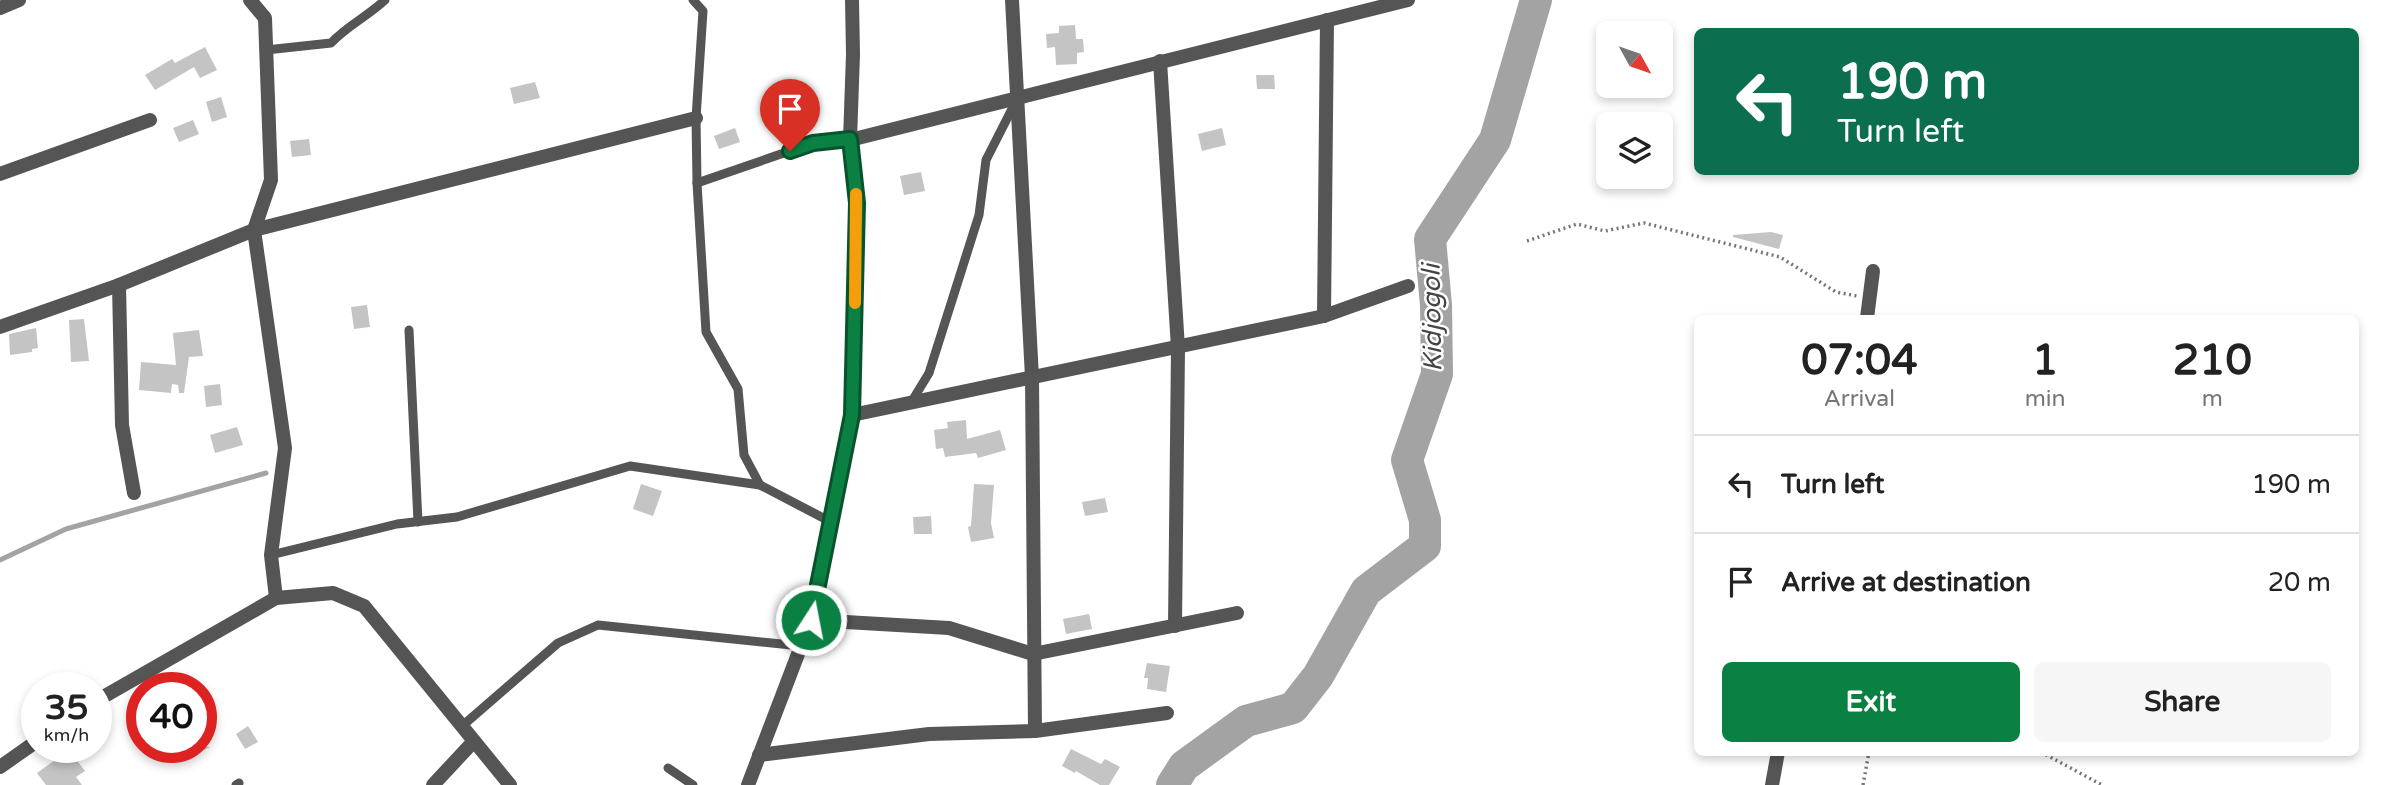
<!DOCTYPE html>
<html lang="en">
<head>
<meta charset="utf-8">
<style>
  body { margin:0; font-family:"Varela Round",sans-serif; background:#f6f6f6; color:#222; height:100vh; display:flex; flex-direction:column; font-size:26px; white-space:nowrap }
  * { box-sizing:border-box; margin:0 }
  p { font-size:23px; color:#767676 }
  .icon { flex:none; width:38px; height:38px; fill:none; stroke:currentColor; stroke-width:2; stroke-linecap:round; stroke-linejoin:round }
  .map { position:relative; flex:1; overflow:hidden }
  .panel { position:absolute; left:1694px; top:315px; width:665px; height:441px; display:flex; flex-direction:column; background:#fff; border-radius:10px; box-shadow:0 4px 10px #0003 }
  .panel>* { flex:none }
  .banner { position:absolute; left:1694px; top:28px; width:665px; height:147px; border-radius:10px; box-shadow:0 4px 10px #0003; background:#0b6e4f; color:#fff; overflow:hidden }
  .needle { width:46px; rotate:130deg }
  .controls { position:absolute; left:1596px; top:21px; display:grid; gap:14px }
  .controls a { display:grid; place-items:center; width:77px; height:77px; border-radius:10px; background:#fff; box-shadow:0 4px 10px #0003; font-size:35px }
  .speed { position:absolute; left:21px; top:672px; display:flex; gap:14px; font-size:35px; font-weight:700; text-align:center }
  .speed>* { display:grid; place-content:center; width:91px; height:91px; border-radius:50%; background:#fff; box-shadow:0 4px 10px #0003; line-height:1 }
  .speed small { font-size:18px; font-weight:400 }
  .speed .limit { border:10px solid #d22; background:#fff; color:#111 }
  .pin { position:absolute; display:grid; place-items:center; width:60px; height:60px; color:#fff; margin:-72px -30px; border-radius:50% 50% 50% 0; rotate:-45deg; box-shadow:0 0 7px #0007 }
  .pin .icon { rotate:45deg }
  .me { position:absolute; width:77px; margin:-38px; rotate:11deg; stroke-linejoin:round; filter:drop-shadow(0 0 5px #0008) }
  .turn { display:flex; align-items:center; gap:24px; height:147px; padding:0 28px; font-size:32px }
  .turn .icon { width:91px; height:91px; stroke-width:2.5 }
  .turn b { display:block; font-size:49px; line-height:60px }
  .eta { display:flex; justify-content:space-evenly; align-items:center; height:119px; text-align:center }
  .eta b { font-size:42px; font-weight:800; line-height:49px }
  .cta { display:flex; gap:14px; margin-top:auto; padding:14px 28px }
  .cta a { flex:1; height:80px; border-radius:10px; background:#0b8043; color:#fff; font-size:28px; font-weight:800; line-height:80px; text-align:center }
  .cta a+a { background:#f6f6f6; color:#222 }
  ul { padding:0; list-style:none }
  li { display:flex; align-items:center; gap:21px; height:98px; padding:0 28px; border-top:2px solid #e0e0e0 }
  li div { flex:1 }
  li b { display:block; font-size:26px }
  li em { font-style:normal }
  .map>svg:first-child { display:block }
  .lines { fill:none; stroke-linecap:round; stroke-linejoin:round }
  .stream { stroke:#a3a3a3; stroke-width:5 }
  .river { stroke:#a3a3a3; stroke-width:32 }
  .building { fill:#c4c4c4 }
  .path { stroke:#777; stroke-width:3.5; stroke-dasharray:2 3.5; stroke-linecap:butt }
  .service { stroke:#555; stroke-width:9 }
  .minor { stroke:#555; stroke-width:14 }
  .tertiary { stroke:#555; stroke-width:14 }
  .route-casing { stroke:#07532c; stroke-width:18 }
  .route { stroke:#0b8043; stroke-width:12 }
  .slow { stroke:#f59e0b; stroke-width:12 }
  .labels { text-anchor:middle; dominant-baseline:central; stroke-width:5; stroke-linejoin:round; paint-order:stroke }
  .water-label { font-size:26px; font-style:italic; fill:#444; stroke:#fff }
</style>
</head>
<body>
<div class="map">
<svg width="2387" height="785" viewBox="0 0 2387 785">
  <rect width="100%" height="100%" fill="#fff"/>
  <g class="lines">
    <polyline class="stream" points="0,560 66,529 266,473"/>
    <polyline class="river" points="1172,785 1184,766 1246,721 1293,708 1318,676 1366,591 1425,546 1425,520 1407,460 1437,374 1436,305 1430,239 1495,140 1536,0"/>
  </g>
  <g class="building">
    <polygon points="1075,25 1076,39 1083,39 1084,52 1077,53 1077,64 1056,65 1055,47 1047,48 1046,34 1059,33 1059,26"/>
    <polygon points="205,47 217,70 200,78 194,67 155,90 145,75 172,59 175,63"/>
    <polygon points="1256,75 1274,75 1275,89 1257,89"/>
    <polygon points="535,82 540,98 514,104 510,88"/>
    <polygon points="221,97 227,117 212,122 206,102"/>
    <polygon points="193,120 199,134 179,142 173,128"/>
    <polygon points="735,128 740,142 719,149 714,136"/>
    <polygon points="1222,128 1226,145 1202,151 1198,134"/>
    <polygon points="309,139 311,155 292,157 290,141"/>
    <polygon points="921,172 925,191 904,195 900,176"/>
    <polygon points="1771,232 1783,235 1779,249 1733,237 1733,235"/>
    <polygon points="367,305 370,327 354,329 351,307"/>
    <polygon points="84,319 89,361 71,362 69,320"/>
    <polygon points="36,328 38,348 32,349 32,352 10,355 9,334"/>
    <polygon points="199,330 203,356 189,357 184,393 179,393 178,385 172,384 171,393 139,390 141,362 176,365 173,333"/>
    <polygon points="220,384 222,405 206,407 204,386"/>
    <polygon points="966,420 967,439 1000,430 1006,450 978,458 976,453 945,457 943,448 936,449 934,430 948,428 947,422"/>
    <polygon points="237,427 243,445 215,453 210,435"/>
    <polygon points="641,484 662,491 653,516 633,509"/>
    <polygon points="974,484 994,485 991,523 994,538 971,542 968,527 971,526"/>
    <polygon points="1105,498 1108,512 1085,516 1082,502"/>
    <polygon points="931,516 932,534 914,534 913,517"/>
    <polygon points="1089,614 1092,629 1066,634 1063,619"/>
    <polygon points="1147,663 1170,666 1166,692 1147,689 1148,678 1144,678"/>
    <polygon points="248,726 258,742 245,749 236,734"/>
    <polygon points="168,747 210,747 175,763"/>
    <polygon points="1071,749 1101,764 1105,759 1120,767 1109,785 1100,785 1076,771 1075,773 1062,766"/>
    <polygon points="69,750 85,771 76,777 82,785 46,785 37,773"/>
  </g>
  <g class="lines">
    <g class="path">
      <polyline points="1527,241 1577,224 1605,231 1644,223 1780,257 1836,292 1857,296"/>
      <polyline points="2041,752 2102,785"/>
      <polyline points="1863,785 1869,752"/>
    </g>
    <g class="service">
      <polyline points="693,0 703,11 696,118 697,183 706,332 738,389 744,455 760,485"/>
      <path d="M266,50l65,-7c16,-17 37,-27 54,-43"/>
      <polyline points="697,183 813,143 850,140"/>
      <polyline points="409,330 418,522"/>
      <polyline points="912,401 929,373 979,215 986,160 1016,101"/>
      <polyline points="271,555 397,524 457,517 630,466 760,485 831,522"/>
      <polyline points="461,727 558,643 598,625 801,646"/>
      <polyline points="668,768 693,785"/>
      <polyline points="236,785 239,783"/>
    </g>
    <g class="minor">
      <polyline points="250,0 265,18 271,180 254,230 285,448 271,555 276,598"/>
      <polyline points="1012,0 1032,377 1035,731"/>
      <polyline points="0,8 19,0"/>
      <polyline points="1160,61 1178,348 1175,626"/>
      <polyline points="850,140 1408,0"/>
      <polyline points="0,174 150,120"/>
      <polyline points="119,285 122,425 134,493"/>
      <polyline points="1324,316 1327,20"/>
      <polyline points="1867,318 1873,271"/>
      <polyline points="0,327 119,285 254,230 696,118"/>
      <polyline points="852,415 1324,316 1408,286"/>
      <polyline points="811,620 949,628 1033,654 1237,613"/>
      <polyline points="96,701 276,598 333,593 364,606 510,785"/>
      <polyline points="759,755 929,734 1035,731 1167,713"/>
      <polyline points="0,767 37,741"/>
      <polyline points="433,785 474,741"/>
      <polyline points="1772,785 1778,752"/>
    </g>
    <polyline class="tertiary" points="748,785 811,620 852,415 857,203 850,140 853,54 852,0"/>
  </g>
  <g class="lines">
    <g class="route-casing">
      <polyline id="route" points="790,151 813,143 850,139 857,203 852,415 811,620"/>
    </g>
    <use href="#route" class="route"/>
    <polyline class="slow" points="855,303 856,194"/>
  </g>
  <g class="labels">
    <g class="water-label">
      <text transform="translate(1432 318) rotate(-91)">Kidjogoli</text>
    </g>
  </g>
</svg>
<div class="controls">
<a><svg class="needle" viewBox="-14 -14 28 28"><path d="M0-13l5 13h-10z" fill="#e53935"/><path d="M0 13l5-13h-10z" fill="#767676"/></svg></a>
<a><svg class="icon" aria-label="layers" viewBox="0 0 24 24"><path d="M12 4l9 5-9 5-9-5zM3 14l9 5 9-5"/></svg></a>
</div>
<div class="speed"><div>35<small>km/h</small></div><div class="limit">40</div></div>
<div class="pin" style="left:790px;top:151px;background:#d93025"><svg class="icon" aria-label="arrive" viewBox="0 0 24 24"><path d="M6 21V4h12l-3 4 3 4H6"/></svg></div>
<svg class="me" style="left:811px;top:620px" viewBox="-20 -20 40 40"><circle r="17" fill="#0b8043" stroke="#fff" stroke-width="3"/><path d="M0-11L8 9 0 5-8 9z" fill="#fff"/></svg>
<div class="banner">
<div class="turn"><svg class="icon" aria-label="left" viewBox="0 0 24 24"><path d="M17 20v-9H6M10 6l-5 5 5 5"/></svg><div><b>190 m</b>Turn left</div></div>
</div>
<section class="panel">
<div class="eta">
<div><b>07:04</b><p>Arrival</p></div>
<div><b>1</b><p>min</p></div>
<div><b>210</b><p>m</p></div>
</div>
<ul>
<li><svg class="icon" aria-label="left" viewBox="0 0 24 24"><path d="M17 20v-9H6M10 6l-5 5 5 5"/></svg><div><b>Turn left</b></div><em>190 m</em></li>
<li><svg class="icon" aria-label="arrive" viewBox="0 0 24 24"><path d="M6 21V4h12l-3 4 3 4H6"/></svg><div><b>Arrive at destination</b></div><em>20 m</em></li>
</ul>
<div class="cta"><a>Exit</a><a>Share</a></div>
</section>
</div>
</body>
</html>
